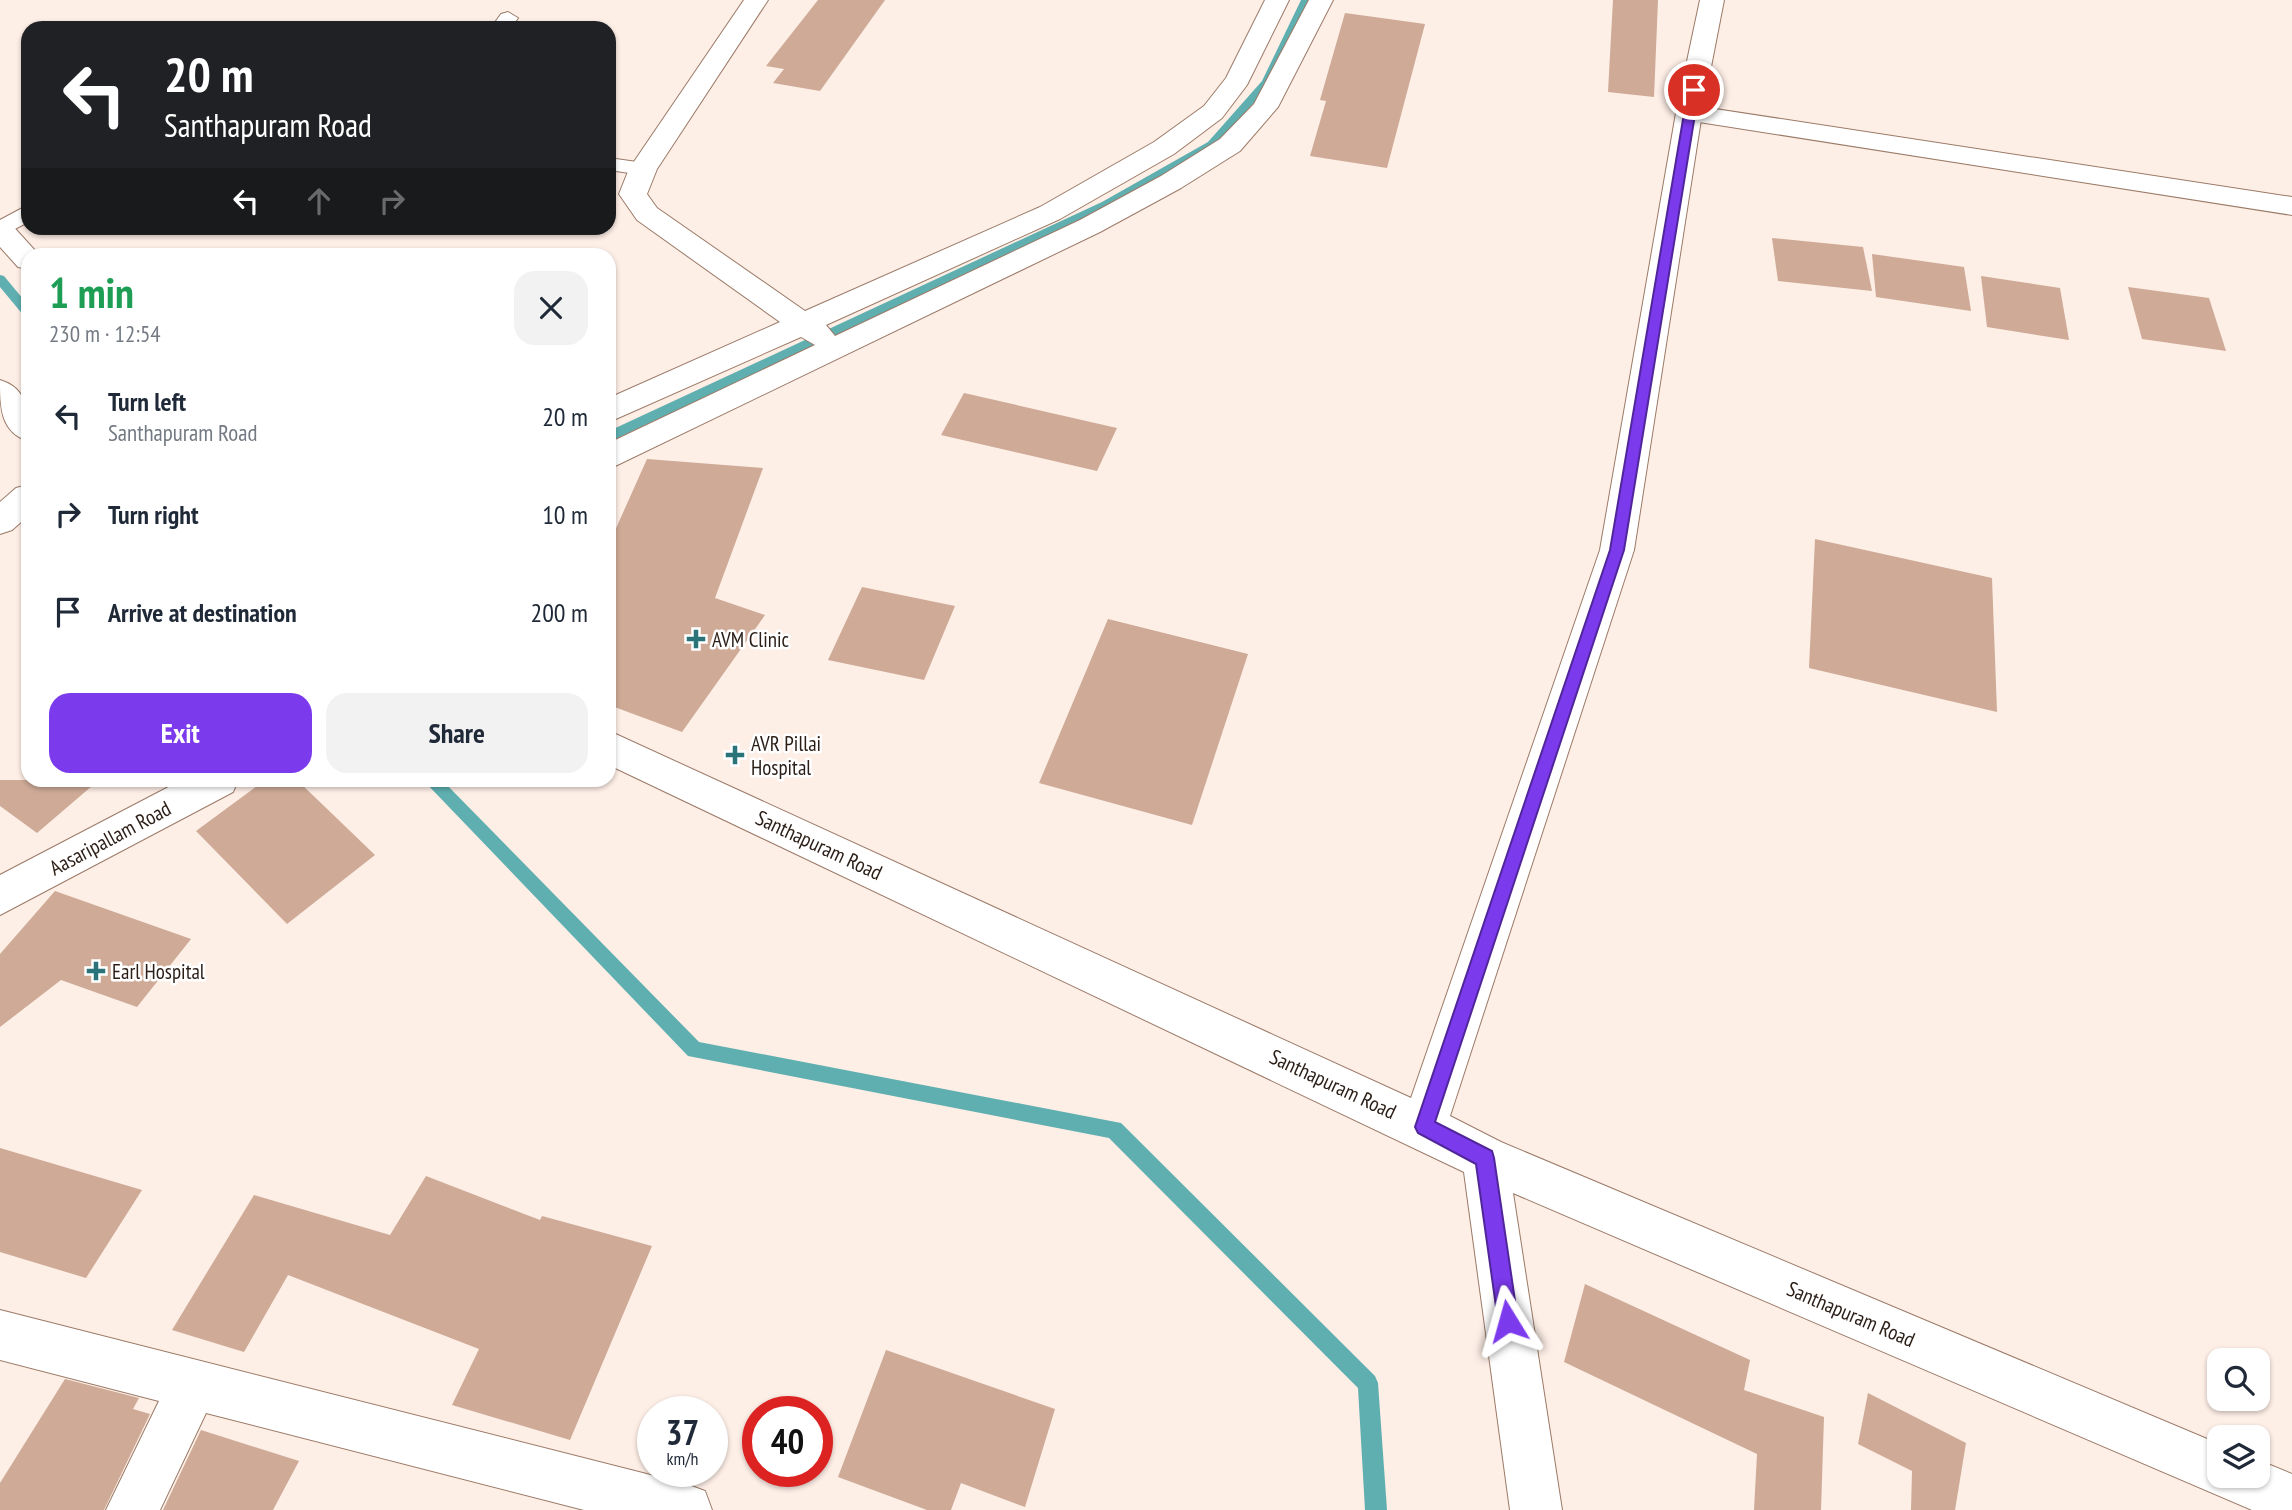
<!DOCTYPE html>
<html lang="en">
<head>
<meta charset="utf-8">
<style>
  body { margin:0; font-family:"PT Sans Narrow",sans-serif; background:#f2f2f3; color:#1f2937; height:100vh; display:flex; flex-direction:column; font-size:26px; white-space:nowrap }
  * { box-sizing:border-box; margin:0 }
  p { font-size:23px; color:#747a83 }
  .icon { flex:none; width:38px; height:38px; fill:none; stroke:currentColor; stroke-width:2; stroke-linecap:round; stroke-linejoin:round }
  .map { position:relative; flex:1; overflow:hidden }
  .drawer { position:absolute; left:21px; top:248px; width:595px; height:539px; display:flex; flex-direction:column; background:#fff; border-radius:21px; box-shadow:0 2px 5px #0004 }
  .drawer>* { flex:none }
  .top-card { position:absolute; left:21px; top:21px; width:595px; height:214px; border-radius:21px; box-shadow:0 2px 5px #0004; background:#202124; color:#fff; overflow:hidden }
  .fabs { position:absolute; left:2207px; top:1348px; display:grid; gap:14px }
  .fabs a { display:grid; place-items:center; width:63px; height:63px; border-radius:14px; background:#fff; box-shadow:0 2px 5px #0004; font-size:35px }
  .speed { position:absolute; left:637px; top:1396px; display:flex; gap:14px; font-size:35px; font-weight:700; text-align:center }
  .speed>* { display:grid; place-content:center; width:91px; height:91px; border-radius:50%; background:#fff; box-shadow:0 2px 5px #0004; line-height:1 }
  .speed small { font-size:18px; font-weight:400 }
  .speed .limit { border:10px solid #d22; background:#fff; color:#111 }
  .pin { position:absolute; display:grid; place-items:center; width:60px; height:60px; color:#fff; margin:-30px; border:4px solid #fff; border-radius:50%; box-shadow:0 2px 7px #0007 }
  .me { position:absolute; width:77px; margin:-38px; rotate:352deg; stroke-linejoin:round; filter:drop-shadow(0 0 5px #0008) }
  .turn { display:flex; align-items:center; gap:24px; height:147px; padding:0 28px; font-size:32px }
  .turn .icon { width:91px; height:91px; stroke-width:2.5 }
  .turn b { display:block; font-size:49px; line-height:60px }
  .lanes { display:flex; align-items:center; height:66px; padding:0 28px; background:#0003; justify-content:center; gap:35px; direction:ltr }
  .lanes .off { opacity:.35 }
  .round { display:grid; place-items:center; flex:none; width:74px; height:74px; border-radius:21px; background:#f2f2f3 }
  .overview { display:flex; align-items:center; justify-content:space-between; height:119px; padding:0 28px }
  h1 { font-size:42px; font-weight:700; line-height:52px; color:#1e9e55 }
  .button { display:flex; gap:14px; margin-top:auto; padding:14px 28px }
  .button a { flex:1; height:80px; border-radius:21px; background:#7c3aed; color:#fff; font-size:28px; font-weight:700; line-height:80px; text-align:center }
  .button a+a { background:#f2f2f3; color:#1f2937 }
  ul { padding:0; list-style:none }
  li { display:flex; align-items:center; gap:21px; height:98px; padding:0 28px }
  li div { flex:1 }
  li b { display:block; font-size:26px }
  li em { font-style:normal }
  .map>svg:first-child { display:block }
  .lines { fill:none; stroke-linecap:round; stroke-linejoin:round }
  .stream { fill:#5fafb0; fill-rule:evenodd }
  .building { fill:#ceaa97 }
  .lane-casing { stroke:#9b7a67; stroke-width:2 }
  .street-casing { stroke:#9b7a67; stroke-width:2 }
  .secondary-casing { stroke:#9b7a67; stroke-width:2 }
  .lane { fill:#fff; fill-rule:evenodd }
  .street { fill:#fff; fill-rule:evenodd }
  .secondary { fill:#fff; fill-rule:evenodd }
  .route { fill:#7c3aed; stroke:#51269a; stroke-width:2 }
  .poi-dot { fill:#2a7479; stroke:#fff; stroke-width:2.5 }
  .labels { text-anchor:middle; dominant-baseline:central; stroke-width:5; stroke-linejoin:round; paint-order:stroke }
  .poi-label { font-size:21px; fill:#2b1e17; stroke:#fff; text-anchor:start }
  .street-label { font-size:21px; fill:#2b1e17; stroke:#fff }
</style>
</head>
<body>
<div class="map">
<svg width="2292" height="1510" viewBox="0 0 2292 1510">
  <rect width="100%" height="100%" fill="#fdeee6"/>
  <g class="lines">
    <g class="stream">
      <polygon points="1301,0 1311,0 1272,82 1216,146 1110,208 609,442 609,431 1102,202 1208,142 1262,81"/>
      <polygon points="0,275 4,276 28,305 28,317 24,316 0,287"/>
      <polygon points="423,780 442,780 699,1042 1121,1123 1375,1376 1378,1383 1387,1510 1365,1510 1358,1388 1109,1138 688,1056"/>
    </g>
  </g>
  <g class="building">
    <polygon points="818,0 885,0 820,91 773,83 784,69 766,66"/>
    <polygon points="1613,0 1658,0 1654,97 1608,92"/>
    <polygon points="1345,13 1425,24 1387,168 1310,156 1326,101 1320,100"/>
    <polygon points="1772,238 1863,247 1872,291 1778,281"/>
    <polygon points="1872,254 1964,267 1971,311 1876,297"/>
    <polygon points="1981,276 2060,288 2069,340 1987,327"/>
    <polygon points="2128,287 2209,298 2226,351 2142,339"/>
    <polygon points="964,393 1117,428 1097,471 941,435"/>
    <polygon points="647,459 763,468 715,598 765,615 682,732 609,705 609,544"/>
    <polygon points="1815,539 1992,578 1997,712 1809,668"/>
    <polygon points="862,587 955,606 924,680 828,660"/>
    <polygon points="1108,619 1248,654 1192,825 1039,783"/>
    <polygon points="0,780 99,780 37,833 0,806"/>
    <polygon points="265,780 297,780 375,855 287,924 196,831"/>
    <polygon points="55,891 191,939 137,1007 61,980 0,1027 0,954"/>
    <polygon points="0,1148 142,1190 86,1278 0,1252"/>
    <polygon points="426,1176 540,1220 542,1216 652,1246 570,1440 452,1405 479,1349 288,1275 244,1352 172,1330 254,1195 390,1235"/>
    <polygon points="1585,1284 1750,1360 1744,1390 1824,1417 1821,1510 1754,1510 1757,1454 1564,1362"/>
    <polygon points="886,1350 1055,1409 1025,1507 961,1483 951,1510 927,1510 838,1477"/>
    <polygon points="65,1379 139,1398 133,1409 150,1414 104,1510 0,1510 0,1483"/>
    <polygon points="1868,1393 1966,1443 1955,1510 1911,1510 1912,1471 1858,1444"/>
    <polygon points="201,1430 299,1461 273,1510 163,1510"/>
  </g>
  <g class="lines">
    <g class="lane-casing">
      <g id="lane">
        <polygon points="508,12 518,18 511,28 491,28 501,14"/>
        <polygon points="609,158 651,164 654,169 643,175 609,170"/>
        <polygon points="28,205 28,222 0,237 0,220"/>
      </g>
    </g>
    <g class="street-casing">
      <g id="street">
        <polygon points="744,0 768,0 657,169 647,194 657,208 805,311 1040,207 1154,142 1204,106 1226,78 1265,0 1289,0 1247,85 1222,118 1174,154 1060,219 826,325 835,336 1080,220 1161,176 1220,139 1254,104 1309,0 1333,0 1278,107 1240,151 1181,188 1100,232 609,469 609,443 815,345 801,337 609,422 609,398 780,322 637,220 619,194 629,169"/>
        <polygon points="1689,105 2292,197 2292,215 1680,119 1676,113 1680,107"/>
        <polygon points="0,220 10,223 40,256 28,256 28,269 18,267 0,247"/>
        <polygon points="28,485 28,516 12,530 0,534 0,502 16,488"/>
        <polygon points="0,1310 686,1484 705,1491 712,1510 584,1510 206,1413 160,1510 106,1510 159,1401 0,1360"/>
      </g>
    </g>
    <g class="secondary-casing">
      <g id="secondary">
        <polygon points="1700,0 1724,0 1702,113 1634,550 1450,1116 1501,1142 2219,1444 2219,1475 2258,1475 2258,1460 2292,1474 2292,1510 2252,1510 1513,1193 1562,1510 1510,1510 1464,1172 609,765 609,731 1411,1098 1600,550 1676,113"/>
        <path d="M0,380c30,9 28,35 28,61 -28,-9 -28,-35 -28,-61z"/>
        <polygon points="182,780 238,780 233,792 0,915 0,875"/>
      </g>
    </g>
    <use href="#lane" class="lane"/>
    <use href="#street" class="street"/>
    <use href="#secondary" class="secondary"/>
  </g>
  <polygon class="route" points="1694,87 1699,90 1624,550 1435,1122 1492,1151 1494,1158 1518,1321 1516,1328 1508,1331 1501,1328 1498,1321 1476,1164 1418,1133 1415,1127 1610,550 1688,90"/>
  <g class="poi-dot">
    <path d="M692.5 628.5h7v7h7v7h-7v7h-7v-7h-7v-7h7z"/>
    <path d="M731.5 744.5h7v7h7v7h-7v7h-7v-7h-7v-7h7z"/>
    <path d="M92.5 960.5h7v7h7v7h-7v7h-7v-7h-7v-7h7z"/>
  </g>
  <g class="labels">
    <g class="poi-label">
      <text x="712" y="639">AVM Clinic</text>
      <text x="751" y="743">AVR Pillai<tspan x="751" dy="24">Hospital</tspan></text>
      <text x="112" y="971">Earl Hospital</text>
    </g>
    <g class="street-label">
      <text transform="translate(110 838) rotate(-28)">Aasaripallam Road</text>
      <text transform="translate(819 845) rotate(25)">Santhapuram Road</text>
      <text transform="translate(1333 1084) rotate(25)">Santhapuram Road</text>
      <text transform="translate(1851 1314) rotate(23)">Santhapuram Road</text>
    </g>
  </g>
</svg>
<div class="fabs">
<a><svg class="icon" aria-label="search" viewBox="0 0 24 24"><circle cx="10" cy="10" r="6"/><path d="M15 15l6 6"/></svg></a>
<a><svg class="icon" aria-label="layers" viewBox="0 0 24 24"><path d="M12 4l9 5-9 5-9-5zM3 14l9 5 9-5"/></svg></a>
</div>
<div class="speed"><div>37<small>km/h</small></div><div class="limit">40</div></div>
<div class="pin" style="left:1694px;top:90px;background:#d93025"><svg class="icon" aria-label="arrive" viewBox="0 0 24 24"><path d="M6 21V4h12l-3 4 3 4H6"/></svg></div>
<svg class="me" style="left:1508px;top:1321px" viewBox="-20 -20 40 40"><path d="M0-17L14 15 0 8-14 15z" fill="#7c3aed" stroke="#fff" stroke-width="4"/></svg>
<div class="top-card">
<div class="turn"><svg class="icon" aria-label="left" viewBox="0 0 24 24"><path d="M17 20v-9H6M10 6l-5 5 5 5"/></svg><div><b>20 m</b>Santhapuram Road</div></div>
<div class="lanes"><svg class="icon" aria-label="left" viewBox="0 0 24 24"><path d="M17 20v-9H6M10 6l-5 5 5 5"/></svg><svg class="icon off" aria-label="ahead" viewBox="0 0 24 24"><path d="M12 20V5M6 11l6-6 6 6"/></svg><svg class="icon off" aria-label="right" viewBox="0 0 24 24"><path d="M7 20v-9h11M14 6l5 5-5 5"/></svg></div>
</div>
<section class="drawer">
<div class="overview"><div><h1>1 min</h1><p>230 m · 12:54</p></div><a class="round"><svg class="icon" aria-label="close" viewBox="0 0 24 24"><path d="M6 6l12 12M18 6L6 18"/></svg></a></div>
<ul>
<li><svg class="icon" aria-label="left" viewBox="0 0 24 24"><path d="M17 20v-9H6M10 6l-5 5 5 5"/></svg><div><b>Turn left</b><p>Santhapuram Road</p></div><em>20 m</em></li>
<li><svg class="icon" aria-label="right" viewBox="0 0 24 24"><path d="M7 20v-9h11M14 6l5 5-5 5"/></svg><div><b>Turn right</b></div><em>10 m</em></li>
<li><svg class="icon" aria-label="arrive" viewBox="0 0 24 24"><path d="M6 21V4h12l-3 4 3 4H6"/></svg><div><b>Arrive at destination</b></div><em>200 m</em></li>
</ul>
<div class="button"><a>Exit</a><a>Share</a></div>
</section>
</div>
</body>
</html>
